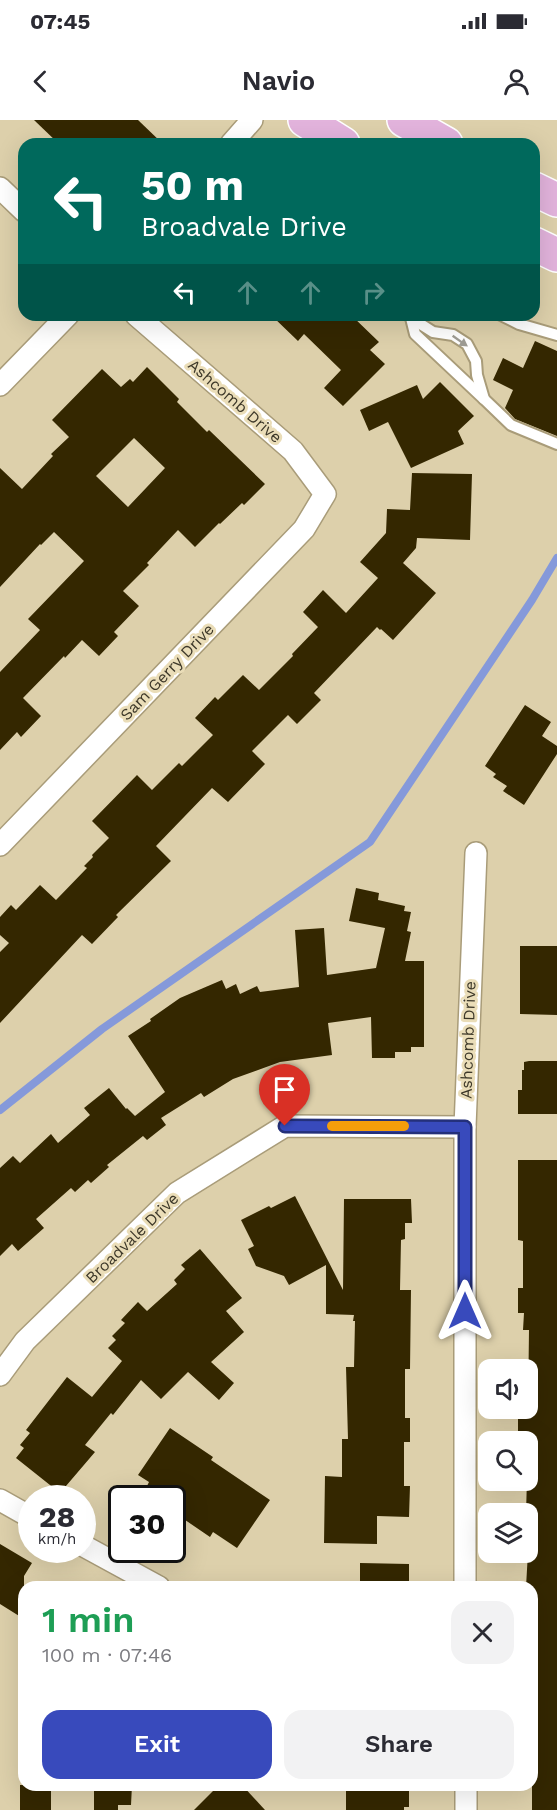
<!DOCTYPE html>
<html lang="en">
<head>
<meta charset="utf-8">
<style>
  body { margin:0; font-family:"Work Sans",sans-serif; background:#f2f2f3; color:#2b2b33; height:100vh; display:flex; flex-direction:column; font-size:22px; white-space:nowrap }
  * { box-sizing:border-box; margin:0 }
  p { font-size:20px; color:#7c7c81 }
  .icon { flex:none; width:33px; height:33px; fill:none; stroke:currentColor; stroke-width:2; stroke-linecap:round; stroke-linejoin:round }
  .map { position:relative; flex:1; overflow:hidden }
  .panel { position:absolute; left:18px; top:1461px; width:520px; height:210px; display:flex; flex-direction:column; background:#fff; border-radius:18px; box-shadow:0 6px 24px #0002 }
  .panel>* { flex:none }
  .hud { position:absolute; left:18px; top:18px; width:522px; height:183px; border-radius:18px; box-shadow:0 6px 24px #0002; background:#00695c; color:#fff; overflow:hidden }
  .fabs { position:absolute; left:478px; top:1239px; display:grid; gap:12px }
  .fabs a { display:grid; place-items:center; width:60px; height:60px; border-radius:12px; background:#fff; box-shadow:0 6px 24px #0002; font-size:30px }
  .speed { position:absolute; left:18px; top:1365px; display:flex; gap:12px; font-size:30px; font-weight:700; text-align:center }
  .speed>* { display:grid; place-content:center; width:78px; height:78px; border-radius:50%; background:#fff; box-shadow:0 6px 24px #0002; line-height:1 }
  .speed small { font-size:15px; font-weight:400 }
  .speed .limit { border:3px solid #111; border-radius:9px; background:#fff; color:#111 }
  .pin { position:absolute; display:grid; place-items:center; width:51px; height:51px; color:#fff; margin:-62px -26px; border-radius:50% 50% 50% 0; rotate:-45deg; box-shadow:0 0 6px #0007 }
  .pin .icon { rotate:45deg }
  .me { position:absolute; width:66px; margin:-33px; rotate:0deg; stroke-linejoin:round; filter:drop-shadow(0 0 4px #0008) }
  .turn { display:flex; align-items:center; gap:21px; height:126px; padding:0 24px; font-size:27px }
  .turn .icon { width:78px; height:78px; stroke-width:2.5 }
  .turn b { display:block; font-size:42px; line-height:51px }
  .lanes { display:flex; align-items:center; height:57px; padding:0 24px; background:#0003; justify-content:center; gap:30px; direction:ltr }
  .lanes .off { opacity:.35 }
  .round { display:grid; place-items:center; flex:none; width:63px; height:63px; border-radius:18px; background:#f2f2f3 }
  .overview { display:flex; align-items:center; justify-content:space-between; height:102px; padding:0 24px }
  h1 { font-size:36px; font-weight:600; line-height:45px; color:#1e9e55 }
  .cta { display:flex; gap:12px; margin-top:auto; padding:12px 24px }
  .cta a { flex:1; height:69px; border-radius:18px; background:#384abc; color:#fff; font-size:24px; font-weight:600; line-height:69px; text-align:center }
  .cta a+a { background:#f2f2f3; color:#2b2b33 }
  .status { display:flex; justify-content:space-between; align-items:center; height:42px; padding:0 30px; background:#fff; direction:ltr }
  .status svg { height:16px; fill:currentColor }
  header { display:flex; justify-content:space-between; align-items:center; height:78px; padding:0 24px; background:#fff; font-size:27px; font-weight:600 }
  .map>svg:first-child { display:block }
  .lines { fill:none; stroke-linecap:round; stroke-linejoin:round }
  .stream { stroke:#8599da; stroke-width:8 }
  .building { fill:#342700; fill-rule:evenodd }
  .service-casing { stroke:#a99c79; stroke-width:14 }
  .minor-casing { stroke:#a99c79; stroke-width:24 }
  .primary-casing { stroke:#fff; stroke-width:36 }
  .service { stroke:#fff; stroke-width:10 }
  .minor { stroke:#fff; stroke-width:21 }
  .primary { stroke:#e2b3dc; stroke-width:33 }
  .oneway { fill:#9e9c94 }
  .route-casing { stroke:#24307a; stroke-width:15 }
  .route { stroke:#384abc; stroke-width:10 }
  .slow { stroke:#f59e0b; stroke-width:10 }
  .labels { text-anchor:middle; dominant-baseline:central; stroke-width:6; stroke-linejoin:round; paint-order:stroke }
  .street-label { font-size:16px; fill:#3d3829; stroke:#eaddb8 }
</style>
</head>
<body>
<div class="status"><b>07:45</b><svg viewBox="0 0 49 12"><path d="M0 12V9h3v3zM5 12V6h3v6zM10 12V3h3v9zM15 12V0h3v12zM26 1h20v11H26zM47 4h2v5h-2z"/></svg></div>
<header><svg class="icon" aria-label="back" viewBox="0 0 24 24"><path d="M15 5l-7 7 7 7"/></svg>Navio<svg class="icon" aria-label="person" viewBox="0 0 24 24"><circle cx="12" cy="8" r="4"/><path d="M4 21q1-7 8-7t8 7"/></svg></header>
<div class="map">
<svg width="557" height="1690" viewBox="0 0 557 1690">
  <rect width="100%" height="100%" fill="#ddd0ab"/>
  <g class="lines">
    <polyline class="stream" points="0,990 102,909 370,722 532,480 557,438"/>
  </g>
  <g class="building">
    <polygon points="34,0 138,0 163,24 59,24"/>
    <polygon points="271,195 351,195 379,222 370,230 385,244 343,286 324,268 341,250 304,214 298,221"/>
    <polygon points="535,221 557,231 557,316 515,299 505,288 513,270 493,260 503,238 523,248"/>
    <path d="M147,247l32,32 -2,3 30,30 2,-2 56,54 -21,21 -2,-2 -22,21 -1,-1 -24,24 -17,-17 -31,33 2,2 -26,26 16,15 -25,26 4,4 -19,20 -17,-16 -17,18 -1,-2 -41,42 18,18 -20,21 -4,-5 -17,18v-78l40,-42 -12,-11 56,-58 -30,-29 -13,13 -1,-1 -40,43v-119l22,21 31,-33 -2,-2 18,-17 -17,-17 50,-51 19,18 9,-8 3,3zM134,318l31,30 -37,39 -32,-31z"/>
    <polygon points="440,262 474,296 458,311 464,324 411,348 388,302 369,311 360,290 417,265 423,279"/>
    <polygon points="412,353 472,354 470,420 417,418 416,428 403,443 436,473 393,520 381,509 380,510 377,507 314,573 321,580 297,604 288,595 252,631 265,644 228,682 212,668 156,726 171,741 116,795 118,797 92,824 82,815 0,903 0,832 9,823 0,815 0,797 11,785 16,790 40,765 56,780 87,748 84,746 93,737 92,735 109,718 92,701 137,655 152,670 179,643 182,646 213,615 195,598 215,577 218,580 243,555 259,570 293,536 292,534 318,507 303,492 323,470 346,493 378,458 360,442 386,413 387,389 410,390"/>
    <polygon points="525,585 551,602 542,616 557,626 557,634 524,685 503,671 507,666 493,657 496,654 485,646"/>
    <polygon points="356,768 379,773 378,780 405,786 404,791 411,792 407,811 411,812 405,841 424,841 424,927 411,927 411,932 395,932 395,938 372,938 371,897 328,903 332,935 280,942 233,959 204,977 201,973 161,998 166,1005 147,1020 143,1016 107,1045 109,1047 91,1063 88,1060 75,1072 71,1068 36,1099 44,1108 18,1131 12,1124 0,1136 0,1048 13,1036 20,1043 51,1014 58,1023 90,995 84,988 109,968 126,989 127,988 135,996 165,972 128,916 151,901 150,899 180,878 222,860 226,869 236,864 240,874 257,866 260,872 299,867 295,810 324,808 327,855 376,848 385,808 349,801"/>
    <polygon points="520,826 557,826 557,895 520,894"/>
    <polygon points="529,941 557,941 557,994 518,994 518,970 522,970 522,950 524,950 524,942"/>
    <polygon points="518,1040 557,1040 557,1690 532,1690 532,1467 526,1467 528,1432 528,1394 526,1394 528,1322 518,1322 518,1288 528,1288 529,1210 523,1210 524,1193 518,1193 518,1168 523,1168 523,1121 518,1120"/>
    <polygon points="295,1076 343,1170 344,1079 411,1079 412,1103 405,1103 405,1119 401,1120 400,1170 411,1170 410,1249 405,1249 405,1298 410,1298 410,1322 404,1322 404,1366 410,1366 409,1397 377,1396 377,1424 324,1423 325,1356 342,1357 342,1319 348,1319 346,1247 354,1247 355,1201 353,1201 354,1195 326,1194 326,1145 289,1165 284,1156 256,1146 248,1129 254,1126 241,1100 269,1086 271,1088"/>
    <polygon points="200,1129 242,1178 226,1191 244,1212 211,1242 234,1263 219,1280 188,1252 161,1279 141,1260 113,1295 111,1293 85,1325 95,1332 60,1373 16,1338 24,1328 20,1325 30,1313 26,1310 67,1257 92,1277 122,1241 108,1228 116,1220 112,1216 125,1203 121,1200 138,1182 147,1191 177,1164 174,1160 185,1149 181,1145"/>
    <polygon points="170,1308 213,1337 211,1340 270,1380 237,1428 213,1412 210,1417 172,1391 172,1378 165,1378 147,1366 149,1362 138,1355"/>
    <polygon points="0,1424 32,1443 24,1456 24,1499 0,1484"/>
    <polygon points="360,1443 409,1444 409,1467 360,1467"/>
    <rect x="20" y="1665" width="31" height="25"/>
    <polygon points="94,1665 132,1665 131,1685 118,1685 118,1690 94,1690"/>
    <polygon points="219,1665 242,1665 265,1690 194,1690"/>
    <polygon points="346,1665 409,1665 409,1687 404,1687 404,1690 346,1690"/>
  </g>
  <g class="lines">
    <g class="service-casing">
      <g id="service">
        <polyline points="410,195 411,198 433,212 453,215 467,224 476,241 477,255 484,279 511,305 557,324"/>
        <polyline points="501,195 519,204 557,215"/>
        <polyline points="411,198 415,214 484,279"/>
      </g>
    </g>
    <g class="minor-casing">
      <g id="minor">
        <polyline points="231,24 252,0"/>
        <polyline points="0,68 24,91"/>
        <polyline points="0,265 68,195"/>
        <polyline points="0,725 304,409 325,374 293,331 136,195"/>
        <polyline points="0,1255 25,1221 177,1073 285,1006 465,1007"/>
        <polyline points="0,1380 32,1398"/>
        <polyline points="82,1425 159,1467"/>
        <polyline points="465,1467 465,1007 476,733"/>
        <polyline points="466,1665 466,1690"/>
      </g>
    </g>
    <g class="primary-casing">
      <g id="primary">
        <polyline points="305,0 343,24"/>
        <polyline points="404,0 446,24"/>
        <polyline points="534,69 557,80"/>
        <polyline points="534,124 557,135"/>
      </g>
    </g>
    <use href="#service" class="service"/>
    <use href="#minor" class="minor"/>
    <use href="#primary" class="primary"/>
  </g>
  <defs><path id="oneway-solid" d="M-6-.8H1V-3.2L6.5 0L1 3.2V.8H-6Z" transform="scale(1.5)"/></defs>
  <use class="oneway" href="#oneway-solid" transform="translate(460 221) rotate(35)"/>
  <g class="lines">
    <g class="route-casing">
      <polyline id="route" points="285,1006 465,1007 465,1191"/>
    </g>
    <use href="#route" class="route"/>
    <polyline class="slow" points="332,1006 404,1006"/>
  </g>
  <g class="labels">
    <g class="street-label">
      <text transform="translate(235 281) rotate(41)">Ashcomb Drive</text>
      <text transform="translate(167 552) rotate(-46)">Sam Gerry Drive</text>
      <text transform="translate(468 920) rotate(-88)">Ashcomb Drive</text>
      <text transform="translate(132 1118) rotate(-44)">Broadvale Drive</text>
    </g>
  </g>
</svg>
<div class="fabs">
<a><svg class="icon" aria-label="sound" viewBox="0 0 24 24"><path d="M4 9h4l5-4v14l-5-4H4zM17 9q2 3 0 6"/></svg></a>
<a><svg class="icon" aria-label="search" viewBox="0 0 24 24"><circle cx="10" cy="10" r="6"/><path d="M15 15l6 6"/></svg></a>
<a><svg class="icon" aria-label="layers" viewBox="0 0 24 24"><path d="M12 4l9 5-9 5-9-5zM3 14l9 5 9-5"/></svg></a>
</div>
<div class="speed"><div>28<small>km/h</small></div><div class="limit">30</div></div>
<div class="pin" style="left:285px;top:1006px;background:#d93025"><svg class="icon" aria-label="arrive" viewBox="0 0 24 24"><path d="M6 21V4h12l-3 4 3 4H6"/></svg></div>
<svg class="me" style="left:465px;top:1191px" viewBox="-20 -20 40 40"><path d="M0-17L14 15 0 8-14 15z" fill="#384abc" stroke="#fff" stroke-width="4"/></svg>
<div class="hud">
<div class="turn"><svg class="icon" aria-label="left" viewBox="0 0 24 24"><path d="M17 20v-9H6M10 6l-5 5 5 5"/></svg><div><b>50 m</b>Broadvale Drive</div></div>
<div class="lanes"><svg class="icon" aria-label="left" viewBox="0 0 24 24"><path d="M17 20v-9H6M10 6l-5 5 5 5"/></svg><svg class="icon off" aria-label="ahead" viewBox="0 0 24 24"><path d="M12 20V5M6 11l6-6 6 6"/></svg><svg class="icon off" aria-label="ahead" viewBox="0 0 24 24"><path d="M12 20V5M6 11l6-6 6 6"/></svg><svg class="icon off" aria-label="right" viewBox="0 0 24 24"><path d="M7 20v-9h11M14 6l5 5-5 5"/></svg></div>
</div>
<section class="panel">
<div class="overview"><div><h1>1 min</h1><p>100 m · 07:46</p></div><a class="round"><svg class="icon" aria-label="close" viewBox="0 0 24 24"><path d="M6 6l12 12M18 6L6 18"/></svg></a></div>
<div class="cta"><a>Exit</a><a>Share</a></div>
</section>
</div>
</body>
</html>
